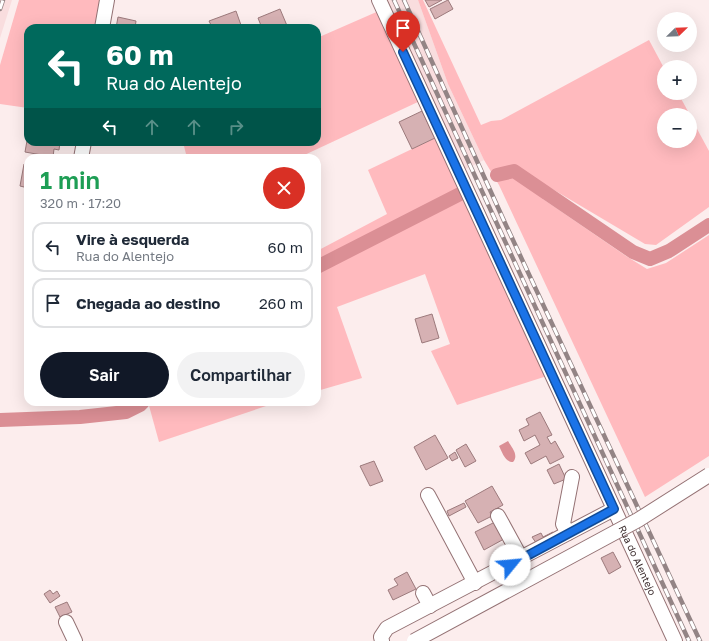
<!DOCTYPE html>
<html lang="pt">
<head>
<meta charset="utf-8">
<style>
  body { margin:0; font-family:"Golos Text",sans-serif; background:#f2f2f3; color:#1f2937; height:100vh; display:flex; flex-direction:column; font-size:15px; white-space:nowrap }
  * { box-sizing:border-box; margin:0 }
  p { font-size:13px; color:#747a83 }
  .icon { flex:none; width:22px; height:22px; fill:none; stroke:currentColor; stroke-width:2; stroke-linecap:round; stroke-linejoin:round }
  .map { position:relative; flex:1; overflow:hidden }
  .drawer { position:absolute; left:24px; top:154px; width:297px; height:252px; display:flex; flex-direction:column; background:#fff; border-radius:12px; box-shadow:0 4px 16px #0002 }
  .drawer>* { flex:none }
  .guide { position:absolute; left:24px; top:24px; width:297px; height:122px; border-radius:12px; box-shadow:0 4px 16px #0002; background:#00695c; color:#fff; overflow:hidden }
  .needle { width:26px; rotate:67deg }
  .controls { position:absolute; left:657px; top:12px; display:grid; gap:8px }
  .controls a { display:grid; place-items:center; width:40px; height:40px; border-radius:50%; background:#fff; box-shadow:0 4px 16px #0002; font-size:20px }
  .pin { position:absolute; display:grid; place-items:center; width:34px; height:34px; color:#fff; margin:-41px -17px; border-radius:50% 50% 50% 0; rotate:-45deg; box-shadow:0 0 4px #0007 }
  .pin .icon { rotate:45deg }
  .me { position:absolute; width:44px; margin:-22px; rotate:62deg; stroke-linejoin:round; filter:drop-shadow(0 0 3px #0008) }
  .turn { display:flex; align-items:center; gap:14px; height:84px; padding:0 16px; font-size:18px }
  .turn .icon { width:52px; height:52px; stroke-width:2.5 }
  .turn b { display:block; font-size:28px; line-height:34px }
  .lanes { display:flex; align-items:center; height:38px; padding:0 16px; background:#0003; justify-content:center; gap:20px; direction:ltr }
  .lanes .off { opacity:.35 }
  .round { display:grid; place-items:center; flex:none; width:42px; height:42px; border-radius:21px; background:#f2f2f3 }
  .head { display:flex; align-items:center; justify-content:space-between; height:68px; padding:0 16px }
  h1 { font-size:24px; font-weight:600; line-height:30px; color:#1e9e55 }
  .cta { display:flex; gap:8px; margin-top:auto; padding:8px 16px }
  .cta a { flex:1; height:46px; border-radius:24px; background:#111827; color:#fff; font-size:16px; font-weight:600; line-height:46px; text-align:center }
  .cta a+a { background:#f2f2f3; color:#1f2937 }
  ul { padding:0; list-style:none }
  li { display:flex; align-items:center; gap:12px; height:50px; margin:0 8px 6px; padding:0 8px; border:2px solid #e0e1e3; border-radius:12px }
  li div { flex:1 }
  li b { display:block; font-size:15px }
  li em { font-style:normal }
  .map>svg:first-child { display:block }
  .built { fill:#f9ddde }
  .green { fill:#ffbabe }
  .water { fill:#db8f95 }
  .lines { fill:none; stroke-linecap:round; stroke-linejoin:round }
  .canal { stroke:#db8f95; stroke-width:14 }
  .building { fill:#d6b1b3; stroke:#9c7a7c }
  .minor-casing { stroke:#947274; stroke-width:16 }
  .minor { stroke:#fff; stroke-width:14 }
  .rail-casing { stroke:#938485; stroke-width:4.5 }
  .rail { stroke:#fff; stroke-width:3; stroke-dasharray:9; stroke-linecap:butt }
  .minor-bridge-casing { stroke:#947274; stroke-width:16; stroke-linecap:butt }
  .minor-bridge { stroke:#fff; stroke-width:14 }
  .route-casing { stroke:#114b97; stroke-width:10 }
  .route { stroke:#1a73e8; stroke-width:7 }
  .labels { text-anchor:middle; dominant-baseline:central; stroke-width:4; stroke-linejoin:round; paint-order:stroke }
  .street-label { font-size:10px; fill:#3b2c2d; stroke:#fff }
</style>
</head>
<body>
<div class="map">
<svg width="709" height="641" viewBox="0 0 709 641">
  <rect width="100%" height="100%" fill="#fceded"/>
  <g class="built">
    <polygon points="0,0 12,0 0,38"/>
    <polygon points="386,0 418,0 448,84 484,160 464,170"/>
  </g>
  <g class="green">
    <polygon points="19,0 102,0 97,28 28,28 28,108 0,104 0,65"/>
    <polygon points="418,0 423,0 481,125 491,121 501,120 649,40 664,68 664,93 678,93 690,115 664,115 664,141 690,141 690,116 709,151 709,207 656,245 645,244 549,187 543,199 626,256 647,269 666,263 709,235 709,456 645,497 499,185 484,160 448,84"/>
    <polygon points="381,10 420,101 298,158 187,158 183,142 317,142 317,38"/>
    <polygon points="435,138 487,252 547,376 457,405 431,351 450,344 425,274 337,307 362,378 317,391 317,251 387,214 368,170"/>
    <polygon points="148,402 278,402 159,442"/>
  </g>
  <path class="water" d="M508,441c4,7 11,14 5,21 -8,0 -11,-10 -14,-16z"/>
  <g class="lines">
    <g class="canal">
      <polyline points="497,175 514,171 633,252 650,259 669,251 709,225"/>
      <polyline points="317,267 460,194"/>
      <polyline points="0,420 80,417 126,412 140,405 143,402"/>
    </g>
  </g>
  <g class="building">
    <polygon points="425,0 442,0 429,7"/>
    <polygon points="448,0 453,9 435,19 430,9"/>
    <polygon points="280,9 288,28 262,28 258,18"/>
    <polygon points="236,11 242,28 208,28 207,26 211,25 209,21"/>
    <polygon points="118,17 136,21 135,28 116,28"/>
    <polygon points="422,111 435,138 412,149 399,122"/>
    <polygon points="28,135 28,142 60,142 59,150 54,149 53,157 25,152"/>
    <polygon points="24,164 28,165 28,188 20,186"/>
    <polygon points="432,314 439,338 422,343 415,319"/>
    <polygon points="540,412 552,435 547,437 551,444 555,441 564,457 550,464 546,456 531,464 525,453 540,445 535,435 524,441 519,430 529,425 526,419"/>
    <polygon points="435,435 448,458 426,470 414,447"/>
    <polygon points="466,444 476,461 465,467 456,450"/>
    <polygon points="455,452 458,458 452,461 449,456"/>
    <polygon points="374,461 383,481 370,486 360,466"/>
    <polygon points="559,464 566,479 554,484 547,470"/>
    <polygon points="492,486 503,505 490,512 492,516 478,523 465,501"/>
    <polygon points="464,503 466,507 449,516 447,511"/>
    <polygon points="495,522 504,539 484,550 475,532"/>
    <polygon points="553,532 557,538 539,547 532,537 541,533 543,537"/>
    <polygon points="613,552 621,567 609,574 601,558"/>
    <polygon points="407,572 416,589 393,600 388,590 398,585 394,579"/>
    <polygon points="50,590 53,594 57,591 60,596 50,603 44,594"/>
    <polygon points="67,602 72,612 60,617 55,607"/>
  </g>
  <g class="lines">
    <g class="minor-casing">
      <g id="minor">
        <path id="s1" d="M379,0l296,641"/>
        <polyline points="102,28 107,0"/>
        <polyline points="81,158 84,142"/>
        <polyline points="428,495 475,583"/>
        <polyline points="498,516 521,558"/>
        <polyline points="568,533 563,524 572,477"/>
        <polyline points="423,593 430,606"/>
        <polyline points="66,622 75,641"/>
        <polyline points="382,641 381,637 387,628 614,509"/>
      </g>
    </g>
    <use href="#minor" class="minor"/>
    <g class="rail-casing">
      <g id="rail">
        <polyline points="394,0 689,641"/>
        <polyline points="404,0 505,223 700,641"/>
        <polyline points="0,9 3,0"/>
      </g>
    </g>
    <use href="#rail" class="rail"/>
    <g class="minor-bridge-casing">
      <polyline id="minor-bridge" points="414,641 638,520 709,475"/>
    </g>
    <use href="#minor-bridge" class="minor-bridge"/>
  </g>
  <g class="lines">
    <g class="route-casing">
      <polyline id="route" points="403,52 614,509 510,565"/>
    </g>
    <use href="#route" class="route"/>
  </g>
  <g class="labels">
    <g class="street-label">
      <text stroke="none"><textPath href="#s1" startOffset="617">Rua do Alentejo</textPath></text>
    </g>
  </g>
</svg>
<div class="controls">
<a><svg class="needle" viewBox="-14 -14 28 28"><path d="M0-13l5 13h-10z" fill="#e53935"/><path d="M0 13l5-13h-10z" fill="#747a83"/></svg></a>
<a>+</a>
<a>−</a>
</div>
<div class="pin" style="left:403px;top:52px;background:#d93025"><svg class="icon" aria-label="arrive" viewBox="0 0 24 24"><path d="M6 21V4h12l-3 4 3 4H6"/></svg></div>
<svg class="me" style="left:510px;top:565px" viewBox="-20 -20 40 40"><circle r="19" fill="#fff"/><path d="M0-13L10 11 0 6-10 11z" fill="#1a73e8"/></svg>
<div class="guide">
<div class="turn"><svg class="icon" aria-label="left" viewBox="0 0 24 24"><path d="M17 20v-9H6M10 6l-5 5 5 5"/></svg><div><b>60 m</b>Rua do Alentejo</div></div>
<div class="lanes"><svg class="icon" aria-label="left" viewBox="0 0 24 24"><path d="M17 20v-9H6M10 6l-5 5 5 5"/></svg><svg class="icon off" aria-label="ahead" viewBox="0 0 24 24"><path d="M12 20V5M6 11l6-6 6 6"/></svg><svg class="icon off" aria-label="ahead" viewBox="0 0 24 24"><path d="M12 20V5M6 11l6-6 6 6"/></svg><svg class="icon off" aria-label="right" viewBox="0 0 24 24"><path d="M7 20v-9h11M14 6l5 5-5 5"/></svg></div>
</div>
<section class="drawer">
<div class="head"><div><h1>1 min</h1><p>320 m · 17:20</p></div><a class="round" style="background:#d93025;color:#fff"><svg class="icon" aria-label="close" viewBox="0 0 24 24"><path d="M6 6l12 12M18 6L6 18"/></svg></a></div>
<ul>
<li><svg class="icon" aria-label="left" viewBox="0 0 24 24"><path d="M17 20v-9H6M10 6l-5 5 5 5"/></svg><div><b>Vire à esquerda</b><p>Rua do Alentejo</p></div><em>60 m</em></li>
<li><svg class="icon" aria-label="arrive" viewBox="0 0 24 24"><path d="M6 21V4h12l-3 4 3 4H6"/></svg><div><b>Chegada ao destino</b></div><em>260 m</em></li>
</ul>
<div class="cta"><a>Sair</a><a>Compartilhar</a></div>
</section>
</div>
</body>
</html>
